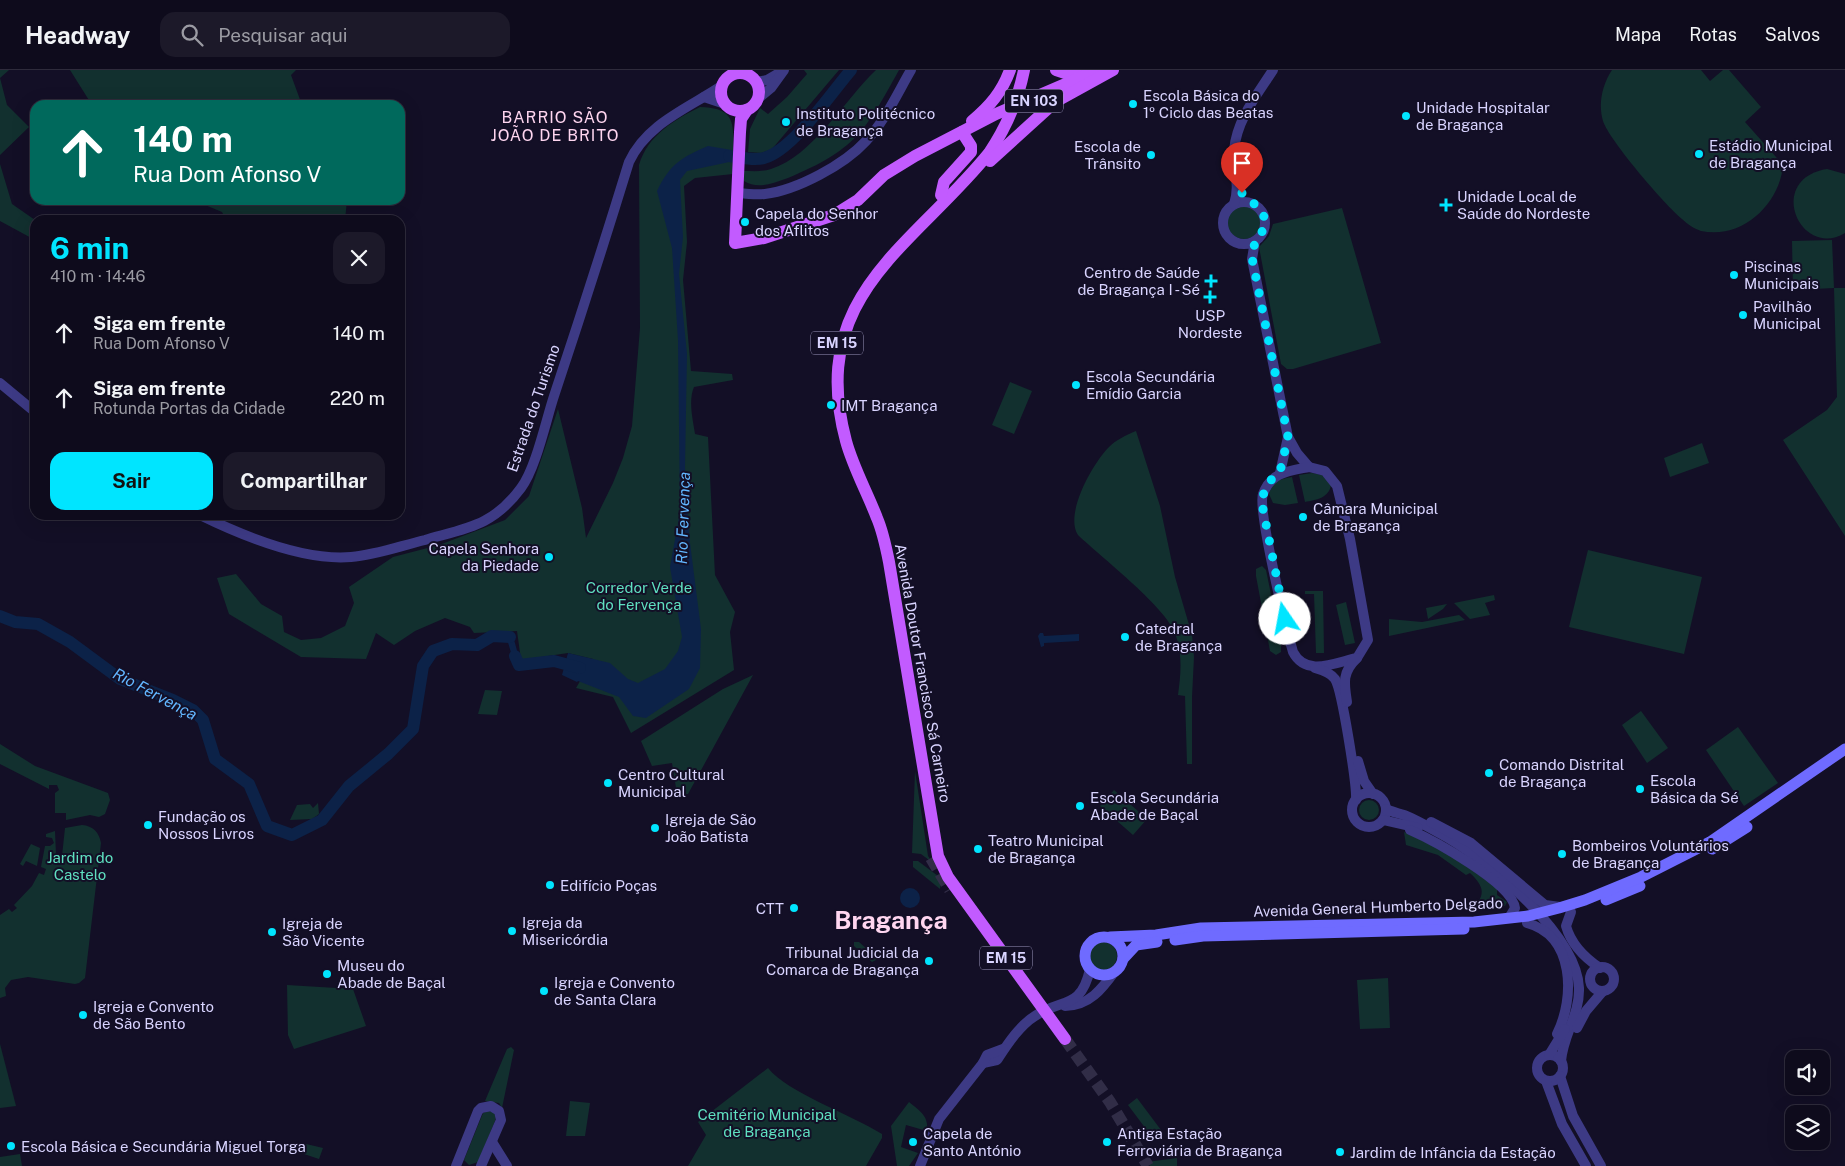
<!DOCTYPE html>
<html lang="pt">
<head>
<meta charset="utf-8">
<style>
  body { margin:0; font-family:"Public Sans",sans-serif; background:#1c1929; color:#f1f3f6; height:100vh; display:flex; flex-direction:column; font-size:19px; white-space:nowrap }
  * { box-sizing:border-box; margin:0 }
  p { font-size:16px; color:#9b9ba3 }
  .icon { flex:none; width:28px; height:28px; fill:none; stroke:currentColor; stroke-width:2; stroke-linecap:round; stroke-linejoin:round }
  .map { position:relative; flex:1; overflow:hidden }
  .panel { position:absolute; left:30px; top:145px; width:375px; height:305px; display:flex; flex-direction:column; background:#0e0b1c; border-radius:15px; box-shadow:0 5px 20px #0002,0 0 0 1px #2e2b3b }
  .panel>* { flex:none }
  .hud { position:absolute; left:30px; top:30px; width:375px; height:105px; border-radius:15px; box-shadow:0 5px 20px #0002,0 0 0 1px #2e2b3b; background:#00695c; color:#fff; overflow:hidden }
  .buttons { position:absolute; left:1785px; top:980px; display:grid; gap:10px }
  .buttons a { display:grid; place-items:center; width:45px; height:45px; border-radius:10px; background:#0e0b1c; box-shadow:0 5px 20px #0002,0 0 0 1px #2e2b3b; font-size:25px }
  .pin { position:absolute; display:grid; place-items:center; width:42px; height:42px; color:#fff; margin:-51px -21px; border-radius:50% 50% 50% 0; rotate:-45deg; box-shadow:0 0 5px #0007 }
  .pin .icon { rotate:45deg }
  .me { position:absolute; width:55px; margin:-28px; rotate:348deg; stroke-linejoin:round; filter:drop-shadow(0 0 4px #0008) }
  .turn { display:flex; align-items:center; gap:18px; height:105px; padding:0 20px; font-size:22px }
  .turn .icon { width:65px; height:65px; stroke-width:2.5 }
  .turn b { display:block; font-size:35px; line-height:42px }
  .round { display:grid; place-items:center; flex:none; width:52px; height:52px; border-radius:15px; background:#1c1929 }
  .headline { display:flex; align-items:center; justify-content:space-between; height:85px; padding:0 20px }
  h1 { font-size:30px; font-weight:700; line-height:38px; color:#00e5ff }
  .button { display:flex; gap:10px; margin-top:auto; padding:10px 20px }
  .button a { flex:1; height:58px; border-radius:15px; background:#00e5ff; color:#111; font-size:20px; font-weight:700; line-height:58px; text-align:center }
  .button a+a { background:#1c1929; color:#f1f3f6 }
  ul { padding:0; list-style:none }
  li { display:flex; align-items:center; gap:15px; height:65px; padding:0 20px }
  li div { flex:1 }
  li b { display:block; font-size:19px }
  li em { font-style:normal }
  header { display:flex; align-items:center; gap:30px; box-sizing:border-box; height:70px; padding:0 25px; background:#0e0b1c; border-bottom:1px solid #2e2b3b }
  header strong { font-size:24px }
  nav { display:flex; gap:28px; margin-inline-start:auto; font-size:18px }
  .search { width:350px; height:45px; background:#1c1929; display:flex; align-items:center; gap:12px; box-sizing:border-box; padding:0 18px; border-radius:15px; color:#9b9ba3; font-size:19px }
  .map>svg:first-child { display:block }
  .green { fill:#12302f }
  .water { fill:#0c2248 }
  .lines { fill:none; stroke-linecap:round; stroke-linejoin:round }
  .river { stroke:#0c2248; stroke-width:12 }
  .primary-tunnel { stroke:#312d47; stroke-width:12; stroke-dasharray:12 6; stroke-linecap:butt }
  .tertiary { stroke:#3d3a85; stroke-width:10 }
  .secondary { stroke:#6f6bff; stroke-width:11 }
  .primary { stroke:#c25bff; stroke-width:12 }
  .route { stroke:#00e5ff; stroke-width:9; stroke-dasharray:0 16.2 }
  .poi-dot { fill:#00e5ff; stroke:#130f26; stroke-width:2 }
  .labels { text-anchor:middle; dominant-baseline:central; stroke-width:4; stroke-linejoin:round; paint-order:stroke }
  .shield { fill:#130f26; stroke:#9e99be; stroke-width:1 }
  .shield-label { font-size:14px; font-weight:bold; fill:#d9d4ff }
  .poi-label { font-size:15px; fill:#d9d4ff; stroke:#130f26; text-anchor:start }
  .street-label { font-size:15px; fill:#d9d4ff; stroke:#130f26 }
  .park-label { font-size:15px; fill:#5fe0c0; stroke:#130f26 }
  .neighbourhood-label { font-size:16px; letter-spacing:1px; fill:#ffd6f0; stroke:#130f26 }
  .water-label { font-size:16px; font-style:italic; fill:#62b6ff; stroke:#130f26 }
  .town-label { font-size:25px; font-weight:bold; fill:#ffd6f0; stroke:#130f26 }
</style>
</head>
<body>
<header>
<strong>Headway</strong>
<div class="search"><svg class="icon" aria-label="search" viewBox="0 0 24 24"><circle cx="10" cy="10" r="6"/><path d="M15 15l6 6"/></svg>Pesquisar aqui</div>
<nav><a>Mapa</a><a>Rotas</a><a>Salvos</a></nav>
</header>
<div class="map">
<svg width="1845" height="1096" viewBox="0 0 1845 1096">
  <rect width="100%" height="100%" fill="#130f26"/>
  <g class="green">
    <polygon points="0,0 9,0 0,8 7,35 29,57 0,85"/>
    <polygon points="70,0 296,0 291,5 302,35 92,35"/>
    <polygon points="804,0 839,0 772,79 761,83 748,82 750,59 760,38 768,44 787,27 807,4"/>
    <path d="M876,0h23c-34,62 -44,80 -111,108 -15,5 -30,12 -44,3v-10c9,0 18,1 27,-2 42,-13 74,-70 105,-99z"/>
    <path d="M1612,0h89l9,11 13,-11h6l32,37 -16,15 38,43c-3,38 -40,75 -82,66 -6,-2 -14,-7 -19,-12 -17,-14 -73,-79 -79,-98 -5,-17 -1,-36 9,-51z"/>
    <path d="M700,37c34,1 34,14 33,43 -1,8 0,16 0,24l-38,4 -11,8 3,56 -4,38 8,91 41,3 1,6 -39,7c-6,14 -1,33 1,47l13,3 7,138 20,37 -5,20 4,38 -103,63 -18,-36 -37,-9 17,-29 -25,-6 -47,7 -4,-29 -43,2 -4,-6 -25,-9 -30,13 -21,14 -18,-12 -10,26 -65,-2 -72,-43 -12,-36 19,-4 25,30 21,12 2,16 17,8 20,-2 24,-12 9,-23 -5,-16 44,-30 46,-12 66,-25 24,-24 29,-87 24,99 4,30 27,-55 10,-25 9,-32 8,-98 -1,-163c9,-30 35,-45 61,-58z"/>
    <polygon points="0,94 12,134 35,150 35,170 0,151"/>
    <path d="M1827,99l18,5v59c-45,27 -80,-54 -18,-64z"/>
    <polygon points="193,130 347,130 345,150 226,150 222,142"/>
    <circle cx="1244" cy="152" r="17"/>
    <polygon points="1342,138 1381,273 1293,299 1287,299 1281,294 1259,177 1269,166 1273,154"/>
    <polygon points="1832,170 1834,218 1845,218 1845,466 1783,370 1827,340 1837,327 1834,218 1793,220 1792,171"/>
    <polygon points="1010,312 1032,321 1014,364 992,355"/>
    <path d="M1136,361l24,75 15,71 17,58 2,22 -2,40v67h-5l-2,-68 -7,-1c3,-22 5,-43 -4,-64 -12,-27 -73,-74 -96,-96 -14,-21 15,-72 31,-88 7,-7 17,-12 27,-16z"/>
    <polygon points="1702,373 1709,393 1670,407 1664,388"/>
    <path d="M1312,403l10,2 9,10c-2,13 -15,15 -26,17l-6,-27z"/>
    <path d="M1292,407l6,26 -13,2 -12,-2 -4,-9c3,-13 11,-15 23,-17z"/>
    <polygon points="1588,480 1702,507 1684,584 1569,557"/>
    <polygon points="1262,496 1266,500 1281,573 1281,582 1276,585 1270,581 1256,506 1256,499"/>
    <polygon points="1305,521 1323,521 1324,583 1316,583 1314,524 1305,524"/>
    <polygon points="1494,525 1495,530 1485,533 1490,545 1470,549 1454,533"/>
    <polygon points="1346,532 1355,573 1345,575 1336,535"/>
    <polygon points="1447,534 1443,539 1428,549 1426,538"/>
    <polygon points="1459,545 1465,550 1389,566 1389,549 1422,552"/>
    <polygon points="753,605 688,724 677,724 672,693 652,696 641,671 723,619"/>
    <polygon points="485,620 502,621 497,645 478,644"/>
    <polygon points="1641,641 1668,678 1647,693 1622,655"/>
    <polygon points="1738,657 1778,713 1744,736 1706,680"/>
    <polygon points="0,674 35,696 108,723 110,730 105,744 99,747 90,745 66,750 66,743 55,743 55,723 59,720 57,715 49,715 49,719 0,694"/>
    <polygon points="915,701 928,786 930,789 934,787 937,796 921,784 912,783"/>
    <polygon points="1114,720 1147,749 1133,765 1100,736"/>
    <circle cx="1369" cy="740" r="10"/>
    <polygon points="318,733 319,744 312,749 290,750 297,735 310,734 313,738"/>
    <path d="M82,755c11,1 17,7 19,18l-16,135 -6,5 -4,1 -47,-7 -17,3 -6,8 1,8 -6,2v-83l9,-6 3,3 5,-4 -3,-3 18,-19 7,-13 5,2 2,-6 -5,-2 4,-21h5l4,-3 -2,-5 -6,-1v-3l9,-3 1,24 6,1 3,-28z"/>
    <path d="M1404,762l43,20 50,36v7l10,7 -2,4 -34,4c15,-14 14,-23 -1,-37l-4,2 -28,-20 -32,-10z"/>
    <polygon points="31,774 40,778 37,796 26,791 23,796 20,794"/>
    <polygon points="913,791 918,791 938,806 941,813 940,819 913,797"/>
    <polygon points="854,872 859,872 877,888 876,890 872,892 854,876"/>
    <circle cx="1103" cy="886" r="14"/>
    <polygon points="1388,908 1390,958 1360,959 1357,910"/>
    <polygon points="287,915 353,919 366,956 294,979 288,965"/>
    <polygon points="0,974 16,1036 0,1038"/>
    <polygon points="511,977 514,980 502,1038 499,1033 485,1031 507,979"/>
    <path d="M768,998c20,25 84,47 114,66v4l-16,28h-178l18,-31 -8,-13z"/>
    <polygon points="1137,1028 1161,1060 1152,1067 1128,1035"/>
    <polygon points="570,1031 590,1033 585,1066 566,1066"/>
    <path d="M909,1032c11,9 20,14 18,29l-21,-6 -5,22 17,6 -9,13h-12l-6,-40z"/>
    <polygon points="489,1041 493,1042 496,1046 495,1051 478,1092 469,1095 464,1090 483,1043"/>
    <polygon points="302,1073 323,1078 319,1089 298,1082"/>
    <polygon points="20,1084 22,1096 0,1096 0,1087"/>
    <polygon points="1177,1088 1177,1096 1150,1096 1147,1092"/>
  </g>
  <g class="water">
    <path d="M708,76l24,4 2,11 -47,10 -7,9 3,57 -4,37 8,80 -2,113 5,76 11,86 -1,39 -11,21 -43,29 -13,-2 -14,-19 -41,-16 -1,1 -15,-7 6,-22 42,10 18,16 10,4 27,-14 13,-18 4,-14 -12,-70 10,-55 -2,-172 -6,-92 -15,-57c13,-27 25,-34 51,-45z"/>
    <polygon points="512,562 519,588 524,591 526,596 515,596 507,569 493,569 493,563"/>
    <polygon points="1040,563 1043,563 1044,566 1079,564 1079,571 1044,573 1044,576 1041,577 1038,566"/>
    <circle cx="910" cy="828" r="10"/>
  </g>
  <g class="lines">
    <g class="river">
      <path d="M729,86c10,1 25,5 35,2 29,-8 67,-65 87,-88"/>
      <polyline points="0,546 15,552 38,554 70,572 120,609 173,630 193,640 203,650 215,689 249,714 267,756 292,765 322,750 349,716 388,684 413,659 423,596 433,581 452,574 477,575 492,566 510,567"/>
      <polyline points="515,586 519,595 554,591 580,598"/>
    </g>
    <g class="primary-tunnel">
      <polyline points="931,788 950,820"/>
      <polyline points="1065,969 1110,1032 1148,1096"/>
    </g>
    <g class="tertiary">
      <polyline points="757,12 767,10 781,2"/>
      <polyline points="704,27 725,34"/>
      <polyline points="759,28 771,18 784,0"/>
      <path d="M738,123c9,1 18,2 27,1 32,-4 79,-29 101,-53 19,-20 31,-47 45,-71"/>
      <circle cx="1244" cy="153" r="21"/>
      <path d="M1234,134c7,-21 -2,-34 0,-54 3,-31 23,-55 39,-80"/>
      <polyline points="1255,171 1252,189 1288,367 1297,383 1309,397"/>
      <polyline points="0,313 35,342"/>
      <path d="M1309,397l16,4 12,15 13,53 18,101 -11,18c-23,5 -51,19 -64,-6 -6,-21 -36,-144 -30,-158 8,-22 26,-23 46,-27z"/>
      <polyline points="1280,403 1288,367"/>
      <path d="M200,445c41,20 104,46 151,42 25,-2 49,-11 74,-17 42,-12 68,-14 96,-52 15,-20 25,-68 33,-92 26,-78 51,-156 75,-234 18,-39 60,-54 94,-77"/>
      <path d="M1315,598c7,2 16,5 20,11 7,11 22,106 21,121"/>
      <path d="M1347,632c-3,-19 -5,-30 10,-44"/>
      <polyline points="1358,691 1364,711 1373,724"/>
      <circle cx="1369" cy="740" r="17"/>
      <path d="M1386,739c6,3 12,4 18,6 15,6 30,15 44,23 42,25 129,97 131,150 1,26 -16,47 -18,73"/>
      <polyline points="1383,750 1418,758"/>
      <polyline points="1431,752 1471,773 1545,835 1560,837"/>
      <path d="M1410,760c23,10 102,53 105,78l-6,10"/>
      <path d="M1571,842l-5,14c5,18 19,32 34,42"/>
      <path d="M1527,853c48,13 48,75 30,111"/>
      <circle cx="1602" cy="909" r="12"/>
      <path d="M1065,936c24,0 37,-17 50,-35"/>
      <polyline points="1577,958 1586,941 1603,921"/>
      <circle cx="1550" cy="998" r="13"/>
      <polyline points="1549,985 1565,959"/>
      <path d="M983,993l14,-3c10,-15 22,-34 38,-44 27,-18 46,-6 55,-47"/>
      <polyline points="1560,1006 1573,1046 1601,1096"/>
      <polyline points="1546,1011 1562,1054 1586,1096"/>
      <polyline points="492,1072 507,1096"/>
      <polyline points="456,1096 478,1041 481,1038 491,1036 499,1041 501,1050 481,1096"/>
      <polyline points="920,1096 939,1049 983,993 987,985 1003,979"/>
    </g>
    <g class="secondary">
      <polyline points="1712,779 1747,757"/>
      <polyline points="1606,830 1640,816"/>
      <circle cx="1104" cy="886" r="19"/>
      <polyline points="1110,867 1156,865 1201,858 1474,852 1528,846 1559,838 1585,830 1641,807 1710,772 1845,679"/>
      <polyline points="1175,870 1203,866 1464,859"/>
      <polyline points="1123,889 1136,875 1157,872"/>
    </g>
    <g class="primary">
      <path d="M1024,0c-6,30 -18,58 -35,83 -77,95 -182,142 -143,288 7,26 21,51 31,77 6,14 9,29 12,44l49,294 10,21 117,162"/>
      <polyline points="1056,0 1065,3 1082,2"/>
      <circle cx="740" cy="22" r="19"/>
      <polyline points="747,40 741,49 740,62 735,173 764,168 834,145 858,130 884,105 915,86 996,44 1098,0"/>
      <path d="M972,51c18,-15 30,-29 38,-51"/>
      <polyline points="990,91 1055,32 1113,0"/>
      <polyline points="941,125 944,112 971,82 971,76 962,62"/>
    </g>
  </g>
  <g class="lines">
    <polyline class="route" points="1242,123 1261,140 1265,149 1264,159 1255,171 1252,188 1288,367 1280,402 1270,411 1261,429 1285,549"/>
  </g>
  <g class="poi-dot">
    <circle cx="1133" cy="34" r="5"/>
    <circle cx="1406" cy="46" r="5"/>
    <circle cx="786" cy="52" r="5"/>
    <circle cx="1699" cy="84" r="5"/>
    <circle cx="1151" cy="85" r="5"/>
    <path d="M1443.5 127.5h5v5h5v5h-5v5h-5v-5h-5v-5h5z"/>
    <circle cx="745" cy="152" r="5"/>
    <circle cx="1734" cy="205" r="5"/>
    <path d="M1208.5 203.5h5v5h5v5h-5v5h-5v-5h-5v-5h5z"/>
    <path d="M1207.5 219.5h5v5h5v5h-5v5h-5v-5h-5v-5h5z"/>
    <circle cx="1743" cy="245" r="5"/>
    <circle cx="1076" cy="315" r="5"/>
    <circle cx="831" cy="335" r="5"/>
    <circle cx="1303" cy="447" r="5"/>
    <circle cx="549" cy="487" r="5"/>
    <circle cx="1125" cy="567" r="5"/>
    <circle cx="1489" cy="703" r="5"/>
    <circle cx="608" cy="713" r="5"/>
    <circle cx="1640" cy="719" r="5"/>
    <circle cx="1080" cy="736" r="5"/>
    <circle cx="148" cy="755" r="5"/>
    <circle cx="655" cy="758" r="5"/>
    <circle cx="978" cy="779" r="5"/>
    <circle cx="1562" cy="784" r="5"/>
    <circle cx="550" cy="815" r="5"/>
    <circle cx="794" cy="838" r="5"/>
    <circle cx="512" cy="861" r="5"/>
    <circle cx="272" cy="862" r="5"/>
    <circle cx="929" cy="891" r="5"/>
    <circle cx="327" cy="904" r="5"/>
    <circle cx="544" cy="921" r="5"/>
    <circle cx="83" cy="945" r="5"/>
    <circle cx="913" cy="1072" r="5"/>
    <circle cx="1107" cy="1072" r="5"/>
    <circle cx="11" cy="1076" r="5"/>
    <circle cx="1340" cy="1082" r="5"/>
  </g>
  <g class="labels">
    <g class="shield">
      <rect x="1005" y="19.5" width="58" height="23" rx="4"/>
      <rect x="811" y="261.5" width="52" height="23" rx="4"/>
      <rect x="980" y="876.5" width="52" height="23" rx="4"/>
    </g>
    <g class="shield-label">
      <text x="1034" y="31">EN 103</text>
      <text x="837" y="273">EM 15</text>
      <text x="1006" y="888">EM 15</text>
    </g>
    <g class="poi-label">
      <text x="1143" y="25">Escola Básica do<tspan x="1143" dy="17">1º Ciclo das Beatas</tspan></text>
      <text x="1416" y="37">Unidade Hospitalar<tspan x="1416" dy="17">de Bragança</tspan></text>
      <text x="796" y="43">Instituto Politécnico<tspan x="796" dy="17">de Bragança</tspan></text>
      <text x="1709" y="75">Estádio Municipal<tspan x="1709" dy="17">de Bragança</tspan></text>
      <text x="1141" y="76" text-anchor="end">Escola de<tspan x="1141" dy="17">Trânsito</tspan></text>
      <text x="1457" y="126">Unidade Local de<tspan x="1457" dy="17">Saúde do Nordeste</tspan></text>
      <text x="755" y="143">Capela do Senhor<tspan x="755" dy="17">dos Aflitos</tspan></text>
      <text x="1744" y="196">Piscinas<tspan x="1744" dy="17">Municipais</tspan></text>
      <text x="1200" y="202" text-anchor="end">Centro de Saúde<tspan x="1200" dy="17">de Bragança I - Sé</tspan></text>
      <text x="1753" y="236">Pavilhão<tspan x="1753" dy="17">Municipal</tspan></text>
      <text x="1210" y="245" text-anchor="middle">USP<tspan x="1210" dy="17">Nordeste</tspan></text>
      <text x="1086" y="306">Escola Secundária<tspan x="1086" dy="17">Emídio Garcia</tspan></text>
      <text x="841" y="335">IMT Bragança</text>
      <text x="1313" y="438">Câmara Municipal<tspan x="1313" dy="17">de Bragança</tspan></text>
      <text x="539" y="478" text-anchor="end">Capela Senhora<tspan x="539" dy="17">da Piedade</tspan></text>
      <text x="1135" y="558">Catedral<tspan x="1135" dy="17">de Bragança</tspan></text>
      <text x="1499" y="694">Comando Distrital<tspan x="1499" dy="17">de Bragança</tspan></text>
      <text x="618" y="704">Centro Cultural<tspan x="618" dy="17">Municipal</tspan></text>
      <text x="1650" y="710">Escola<tspan x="1650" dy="17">Básica da Sé</tspan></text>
      <text x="1090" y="727">Escola Secundária<tspan x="1090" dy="17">Abade de Baçal</tspan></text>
      <text x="158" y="746">Fundação os<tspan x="158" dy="17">Nossos Livros</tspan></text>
      <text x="665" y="749">Igreja de São<tspan x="665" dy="17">João Batista</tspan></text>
      <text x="988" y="770">Teatro Municipal<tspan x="988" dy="17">de Bragança</tspan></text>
      <text x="1572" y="775">Bombeiros Voluntários<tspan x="1572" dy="17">de Bragança</tspan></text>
      <text x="560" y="815">Edifício Poças</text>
      <text x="784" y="838" text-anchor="end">CTT</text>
      <text x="522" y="852">Igreja da<tspan x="522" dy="17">Misericórdia</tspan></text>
      <text x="282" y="853">Igreja de<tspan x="282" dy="17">São Vicente</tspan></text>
      <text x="919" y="882" text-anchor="end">Tribunal Judicial da<tspan x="919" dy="17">Comarca de Bragança</tspan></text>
      <text x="337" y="895">Museu do<tspan x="337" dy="17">Abade de Baçal</tspan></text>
      <text x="554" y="912">Igreja e Convento<tspan x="554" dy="17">de Santa Clara</tspan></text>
      <text x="93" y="936">Igreja e Convento<tspan x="93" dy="17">de São Bento</tspan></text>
      <text x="923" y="1063">Capela de<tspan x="923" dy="17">Santo António</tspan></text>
      <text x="1117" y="1063">Antiga Estação<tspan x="1117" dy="17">Ferroviária de Bragança</tspan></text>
      <text x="21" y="1076">Escola Básica e Secundária Miguel Torga</text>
      <text x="1350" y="1082">Jardim de Infância da Estação</text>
    </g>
    <g class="street-label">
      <text transform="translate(533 338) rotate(-71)">Estrada do Turismo</text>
      <text transform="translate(923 603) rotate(80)">Avenida Doutor Francisco Sá Carneiro</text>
      <text transform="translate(1378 837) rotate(-2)">Avenida General Humberto Delgado</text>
    </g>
    <g class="park-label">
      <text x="639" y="517">Corredor Verde<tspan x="639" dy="17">do Fervença</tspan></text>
      <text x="80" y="787">Jardim do<tspan x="80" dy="17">Castelo</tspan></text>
      <text x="767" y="1044">Cemitério Municipal<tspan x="767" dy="17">de Bragança</tspan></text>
    </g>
    <g class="neighbourhood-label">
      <text x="555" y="47">BARRIO SÃO<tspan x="555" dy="18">JOÃO DE BRITO</tspan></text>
    </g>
    <g class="water-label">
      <text transform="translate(683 448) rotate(-88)">Rio Fervença</text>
      <text transform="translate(155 624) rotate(28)">Rio Fervença</text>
    </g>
    <g class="town-label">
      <text x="891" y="850">Bragança</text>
    </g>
  </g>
</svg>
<div class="buttons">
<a><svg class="icon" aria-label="sound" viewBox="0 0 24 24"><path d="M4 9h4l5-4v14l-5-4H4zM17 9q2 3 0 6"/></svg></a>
<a><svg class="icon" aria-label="layers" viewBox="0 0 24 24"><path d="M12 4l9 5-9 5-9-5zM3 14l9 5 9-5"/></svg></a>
</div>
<div class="pin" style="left:1242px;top:123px;background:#d93025"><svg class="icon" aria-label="arrive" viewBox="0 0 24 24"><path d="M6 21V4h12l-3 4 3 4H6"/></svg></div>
<svg class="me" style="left:1285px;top:549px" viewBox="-20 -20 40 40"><circle r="19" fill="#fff"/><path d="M0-13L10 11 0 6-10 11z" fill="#00e5ff"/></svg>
<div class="hud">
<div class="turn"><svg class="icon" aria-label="ahead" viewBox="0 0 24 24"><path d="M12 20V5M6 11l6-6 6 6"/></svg><div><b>140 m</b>Rua Dom Afonso V</div></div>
</div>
<section class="panel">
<div class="headline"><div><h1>6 min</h1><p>410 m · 14:46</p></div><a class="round"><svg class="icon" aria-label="close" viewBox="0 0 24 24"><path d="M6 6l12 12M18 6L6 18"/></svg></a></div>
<ul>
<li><svg class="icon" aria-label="ahead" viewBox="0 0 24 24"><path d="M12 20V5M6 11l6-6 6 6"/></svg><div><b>Siga em frente</b><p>Rua Dom Afonso V</p></div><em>140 m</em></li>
<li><svg class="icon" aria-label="ahead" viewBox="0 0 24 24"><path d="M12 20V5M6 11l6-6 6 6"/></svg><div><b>Siga em frente</b><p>Rotunda Portas da Cidade</p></div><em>220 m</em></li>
</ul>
<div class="button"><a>Sair</a><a>Compartilhar</a></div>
</section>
</div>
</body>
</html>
